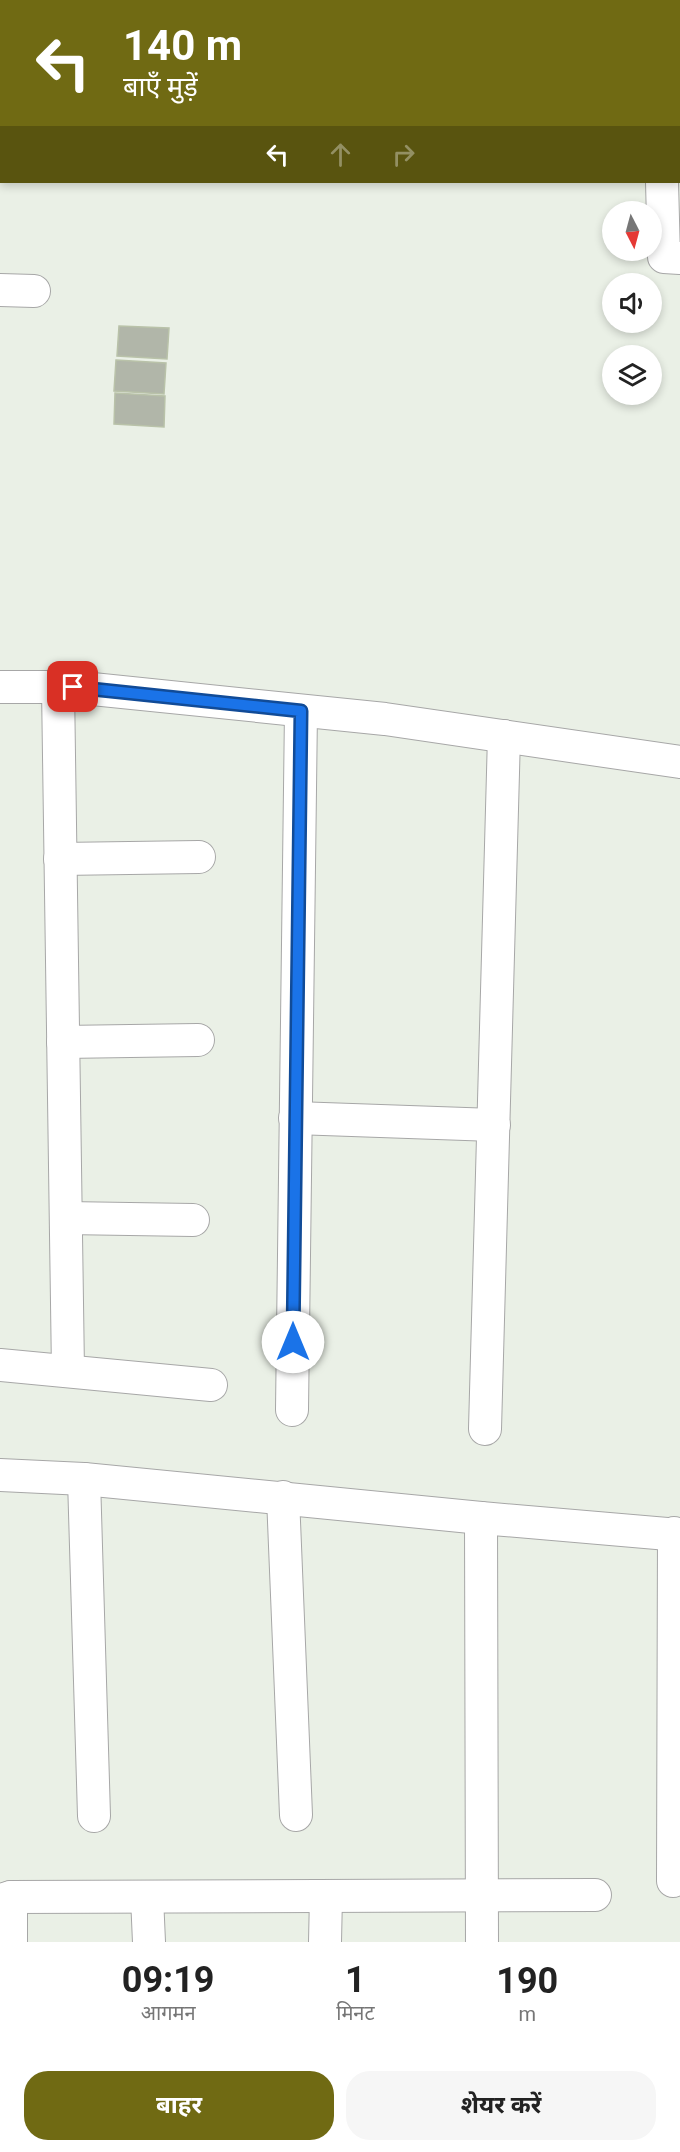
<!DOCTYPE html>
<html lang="hi">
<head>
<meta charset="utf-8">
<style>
  body { margin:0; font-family:Roboto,"Noto Sans Devanagari",sans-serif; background:#f6f6f6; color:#222; height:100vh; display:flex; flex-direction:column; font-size:22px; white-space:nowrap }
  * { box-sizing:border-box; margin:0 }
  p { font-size:20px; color:#767676 }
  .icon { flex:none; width:33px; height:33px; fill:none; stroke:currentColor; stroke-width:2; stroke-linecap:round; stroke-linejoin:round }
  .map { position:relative; height:1942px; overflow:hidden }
  .drawer { display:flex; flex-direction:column; background:#fff; flex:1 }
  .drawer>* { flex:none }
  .guide { position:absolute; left:0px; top:0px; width:681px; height:183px; box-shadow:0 3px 9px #0003; background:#706a13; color:#fff; overflow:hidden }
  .needle { width:39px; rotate:174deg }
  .fabs { position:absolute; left:602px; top:201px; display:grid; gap:12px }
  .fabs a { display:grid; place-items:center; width:60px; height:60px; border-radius:50%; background:#fff; box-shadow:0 3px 9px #0003; font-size:30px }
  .pin { position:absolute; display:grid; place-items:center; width:51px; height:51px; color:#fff; margin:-26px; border-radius:12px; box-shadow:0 3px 9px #0006 }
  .me { position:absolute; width:66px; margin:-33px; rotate:0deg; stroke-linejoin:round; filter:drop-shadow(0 0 4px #0008) }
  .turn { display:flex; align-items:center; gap:21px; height:126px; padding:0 24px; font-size:27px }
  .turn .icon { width:78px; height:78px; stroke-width:2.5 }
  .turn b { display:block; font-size:42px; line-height:51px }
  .lanes { display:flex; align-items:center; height:57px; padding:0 24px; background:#0003; justify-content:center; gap:30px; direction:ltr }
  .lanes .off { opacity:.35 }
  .eta { display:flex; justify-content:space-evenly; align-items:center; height:102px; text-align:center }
  .eta b { font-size:36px; font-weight:700; line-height:42px }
  .cta { display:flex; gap:12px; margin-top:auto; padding:12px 24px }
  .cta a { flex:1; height:69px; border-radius:24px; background:#706a13; color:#fff; font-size:24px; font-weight:700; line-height:69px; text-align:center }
  .cta a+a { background:#f6f6f6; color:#222 }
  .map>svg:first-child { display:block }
  .building { fill:#b1b6a9; stroke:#b9c2a9; stroke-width:1.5 }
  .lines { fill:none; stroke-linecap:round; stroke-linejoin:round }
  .minor-casing { stroke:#a7a7a7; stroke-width:34 }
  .minor { stroke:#fff; stroke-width:32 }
  .route-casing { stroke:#114b97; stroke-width:15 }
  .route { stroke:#1a73e8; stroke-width:10 }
</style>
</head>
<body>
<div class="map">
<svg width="680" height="1942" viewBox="0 0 680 1942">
  <rect width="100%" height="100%" fill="#eaf0e6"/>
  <g class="building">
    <polygon points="119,326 169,328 167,359 117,356"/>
    <polygon points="116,360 166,363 164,394 114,391"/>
    <polygon points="115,393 165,396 164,427 114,424"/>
  </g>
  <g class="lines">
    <g class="minor-casing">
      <g id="minor">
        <polyline points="59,0 59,2"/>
        <polyline points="208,0 208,2"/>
        <polyline points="507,0 507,2"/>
        <polyline points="657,0 657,2"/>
        <polyline points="361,2 361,0"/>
        <polyline points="662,182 664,257 680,258"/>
        <polyline points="0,290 34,291"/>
        <polyline points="0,687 73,687 385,719 680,762"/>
        <polyline points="58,687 68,1371"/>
        <polyline points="60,859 199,857"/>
        <polyline points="63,1042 198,1040"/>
        <polyline points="295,1118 494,1125"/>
        <polyline points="66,1218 193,1220"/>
        <polyline points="0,1365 211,1385"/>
        <polyline points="292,1410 301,711"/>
        <polyline points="485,1429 504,736"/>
        <polyline points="0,1475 84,1479 481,1518 680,1535"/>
        <polyline points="84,1479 94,1816"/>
        <polyline points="283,1497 296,1815"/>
        <polyline points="481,1518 482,1942"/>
        <polyline points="673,1881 674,1533"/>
        <polyline points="147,1897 149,1942"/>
        <polyline points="0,1900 11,1897 595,1895"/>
        <polyline points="11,1942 11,1897"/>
        <polyline points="325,1942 326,1896"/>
      </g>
    </g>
    <use href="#minor" class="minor"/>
  </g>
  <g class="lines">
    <g class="route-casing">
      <polyline id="route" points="73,687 301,711 293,1342"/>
    </g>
    <use href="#route" class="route"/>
  </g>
</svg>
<div class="fabs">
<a><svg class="needle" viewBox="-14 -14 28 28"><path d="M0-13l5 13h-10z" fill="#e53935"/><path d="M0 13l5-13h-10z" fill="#767676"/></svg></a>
<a><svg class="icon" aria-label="sound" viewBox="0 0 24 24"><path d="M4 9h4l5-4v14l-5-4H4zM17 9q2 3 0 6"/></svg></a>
<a><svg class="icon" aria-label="layers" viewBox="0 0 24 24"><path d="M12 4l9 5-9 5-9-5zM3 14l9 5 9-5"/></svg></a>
</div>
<div class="pin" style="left:73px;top:687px;background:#d93025"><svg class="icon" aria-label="arrive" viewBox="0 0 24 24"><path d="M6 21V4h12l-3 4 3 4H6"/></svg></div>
<svg class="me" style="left:293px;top:1342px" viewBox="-20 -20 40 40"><circle r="19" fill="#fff"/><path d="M0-13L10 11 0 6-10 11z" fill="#1a73e8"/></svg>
<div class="guide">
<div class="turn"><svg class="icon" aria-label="left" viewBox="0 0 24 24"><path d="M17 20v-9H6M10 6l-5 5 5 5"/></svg><div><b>140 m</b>बाएँ मुड़ें</div></div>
<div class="lanes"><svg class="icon" aria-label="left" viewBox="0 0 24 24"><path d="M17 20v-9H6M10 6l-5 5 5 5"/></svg><svg class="icon off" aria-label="ahead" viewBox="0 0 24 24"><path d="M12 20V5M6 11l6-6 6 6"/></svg><svg class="icon off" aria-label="right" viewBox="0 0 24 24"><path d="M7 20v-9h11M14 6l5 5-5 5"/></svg></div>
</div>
</div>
<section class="drawer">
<div class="eta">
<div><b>09:19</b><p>आगमन</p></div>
<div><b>1</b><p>मिनट</p></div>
<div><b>190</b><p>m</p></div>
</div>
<div class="cta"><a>बाहर</a><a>शेयर करें</a></div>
</section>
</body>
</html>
